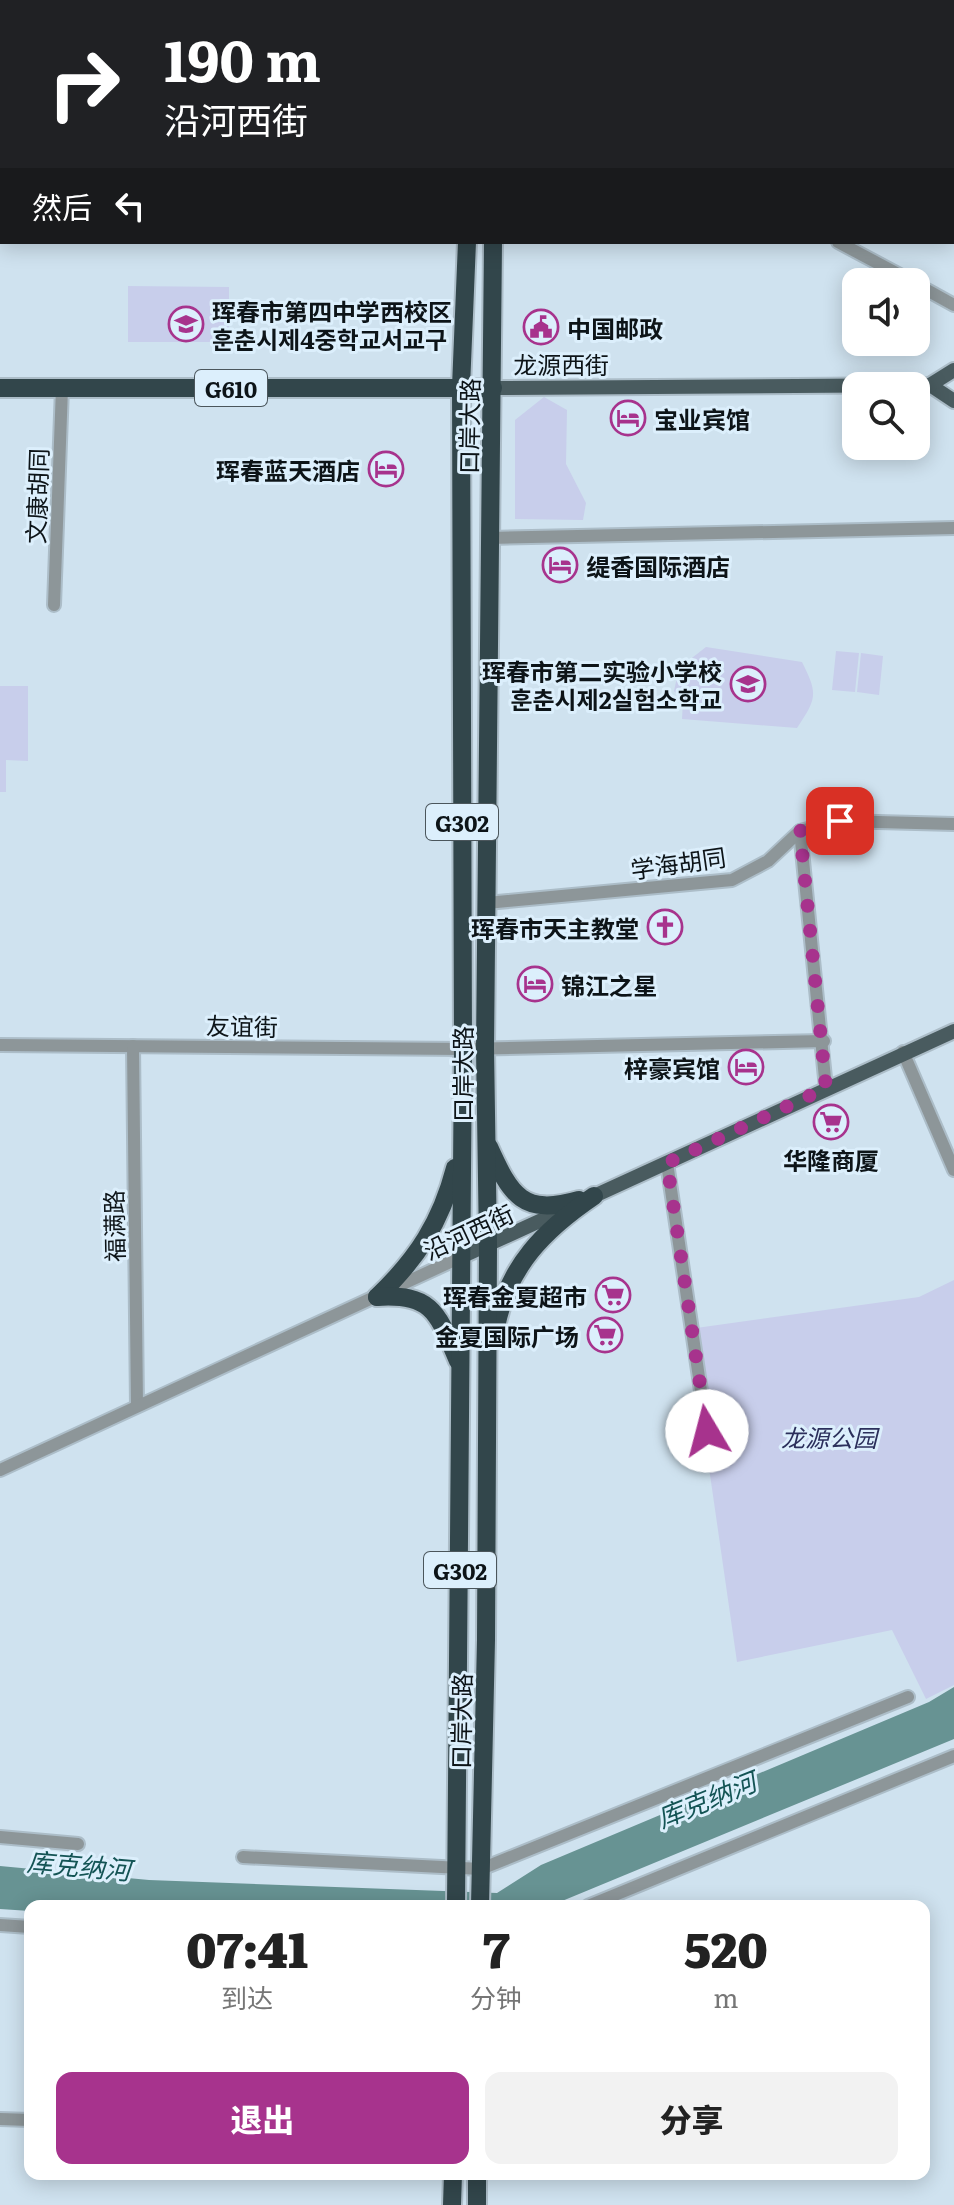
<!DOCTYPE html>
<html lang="zh">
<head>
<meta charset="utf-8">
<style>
  body { margin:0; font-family:Literata,"Noto Sans SC","Noto Sans KR",serif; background:#f2f2f2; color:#222; height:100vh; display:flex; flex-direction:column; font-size:30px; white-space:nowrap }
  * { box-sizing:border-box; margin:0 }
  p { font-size:26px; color:#767676 }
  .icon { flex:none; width:44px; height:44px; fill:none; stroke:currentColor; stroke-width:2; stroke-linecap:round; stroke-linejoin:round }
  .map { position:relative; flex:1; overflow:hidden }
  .details { position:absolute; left:24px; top:1900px; width:906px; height:280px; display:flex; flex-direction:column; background:#fff; border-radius:16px; box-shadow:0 4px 20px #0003 }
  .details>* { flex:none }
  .guide { position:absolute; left:0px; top:0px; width:954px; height:244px; box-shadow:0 4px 20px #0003; background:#202124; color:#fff; overflow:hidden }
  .tools { position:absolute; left:842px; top:268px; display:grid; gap:16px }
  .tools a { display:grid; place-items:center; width:88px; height:88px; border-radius:16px; background:#fff; box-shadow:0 4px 20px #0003; font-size:40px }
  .pin { position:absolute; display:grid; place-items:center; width:68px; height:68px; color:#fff; margin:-34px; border-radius:16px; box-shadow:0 4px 12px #0006 }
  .me { position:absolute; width:88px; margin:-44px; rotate:352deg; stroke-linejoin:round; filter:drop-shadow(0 0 6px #0008) }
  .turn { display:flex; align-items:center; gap:28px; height:168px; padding:0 32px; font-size:36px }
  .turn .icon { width:104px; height:104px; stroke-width:2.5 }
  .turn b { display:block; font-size:56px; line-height:68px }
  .then { display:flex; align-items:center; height:76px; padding:0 32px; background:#0003; gap:16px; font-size:30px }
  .eta { display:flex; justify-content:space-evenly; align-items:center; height:136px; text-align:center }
  .eta b { font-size:48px; font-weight:800; line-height:56px }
  .primary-button { display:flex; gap:16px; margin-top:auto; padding:16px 32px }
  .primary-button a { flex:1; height:92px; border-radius:16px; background:#a7338d; color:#fff; font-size:32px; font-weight:800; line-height:92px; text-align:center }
  .primary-button a+a { background:#f2f2f2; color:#222 }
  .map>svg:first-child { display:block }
  .green { fill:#c8ceeb }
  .water { fill:#679393 }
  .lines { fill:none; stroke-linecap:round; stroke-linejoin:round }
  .minor-casing { stroke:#acbdc8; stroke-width:16 }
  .major-casing { stroke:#acbdc8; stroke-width:18 }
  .highway-casing { stroke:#acbdc8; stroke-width:22 }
  .minor { stroke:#8d9699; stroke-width:12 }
  .major { stroke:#495b5f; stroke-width:14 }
  .highway { stroke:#32464b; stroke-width:18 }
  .route { stroke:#a7338d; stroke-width:14; stroke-dasharray:0 25.2 }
  .labels { text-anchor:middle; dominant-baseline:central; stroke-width:6; stroke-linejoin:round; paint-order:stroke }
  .shield { fill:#dceffc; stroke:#4b565c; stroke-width:2 }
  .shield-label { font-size:22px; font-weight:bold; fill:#0d1418 }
  .poi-label { font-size:24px; font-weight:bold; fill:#0d1418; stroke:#dceffc; text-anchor:end }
  .street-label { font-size:24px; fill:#0d1418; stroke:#dceffc }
  .park-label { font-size:24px; font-style:italic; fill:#2b2f5b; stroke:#dceffc }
  .water-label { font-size:26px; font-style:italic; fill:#145455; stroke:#dceffc }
</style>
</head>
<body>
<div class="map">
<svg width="954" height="2205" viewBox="0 0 954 2205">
  <rect width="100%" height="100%" fill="#cfe2ef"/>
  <g class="green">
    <polygon points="832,0 954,0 954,215 952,2"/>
    <polygon points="128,286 229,287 229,342 128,342"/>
    <polygon points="544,397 567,410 566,464 586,503 583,520 515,519 515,420"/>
    <path d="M706,647l96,15c16,32 15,36 -5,66l-115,-9 1,-18 -9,-10 5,-23z"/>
    <polygon points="836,651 859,653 855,692 832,690"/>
    <polygon points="861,653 883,656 879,695 857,692"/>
    <polygon points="0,686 28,686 28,761 6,760 6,792 0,792"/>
    <polygon points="954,1280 954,1685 926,1699 892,1630 737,1662 689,1329 919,1297"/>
  </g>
  <polygon class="water" points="954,1687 954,1739 550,1906 30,1906 30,1911 0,1909 0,1866 149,1880 497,1893 541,1865 929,1702"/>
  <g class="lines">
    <g class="minor-casing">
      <g id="minor">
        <polyline points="373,0 376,2"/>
        <polyline points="838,242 913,282"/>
        <polyline points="916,284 954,305"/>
        <polyline points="490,538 954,528"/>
        <polyline points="54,605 62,388"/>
        <polyline points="800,831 826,1088"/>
        <polyline points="487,903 732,880 768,861 800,831 840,821 954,824"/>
        <polyline points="0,1045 463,1049 824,1041"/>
        <polyline points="133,1046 137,1406"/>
        <polyline points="903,1052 954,1170"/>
        <polyline points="667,1163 707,1431"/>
        <polyline points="0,1470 461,1257"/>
        <polyline points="0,1837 78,1844"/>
        <polyline points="243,1857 481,1869 908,1697"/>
        <polyline points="588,1906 954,1756"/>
        <polyline points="0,1925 30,1927"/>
        <polyline points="0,2119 30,2120"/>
      </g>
    </g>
    <g class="major-casing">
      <g id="major">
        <polyline points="930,385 954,401"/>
        <polyline points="493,388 930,385 954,370"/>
        <polyline points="461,1257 954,1031"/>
      </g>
    </g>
    <g class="highway-casing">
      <g id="highway">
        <polyline points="474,2 474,0"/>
        <polyline points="495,2 495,0"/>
        <polyline points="0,388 493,388"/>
        <path d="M489,1147c22,49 34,69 90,53"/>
        <path d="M377,1297c40,-38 64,-75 78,-129"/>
        <path d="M377,1297c56,-4 61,17 81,64"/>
        <path d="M496,1327c12,-61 48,-97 98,-131"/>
        <polyline points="456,1906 463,1049 461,387 467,242"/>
        <polyline points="480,1906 486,1640 488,1244 485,1048 493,242"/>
        <polyline points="452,2205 453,2174"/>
        <polyline points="477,2205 477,2174"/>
      </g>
    </g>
    <use href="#minor" class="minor"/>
    <use href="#major" class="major"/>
    <use href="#highway" class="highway"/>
  </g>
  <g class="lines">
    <polyline class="route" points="707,1431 667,1163 826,1088 800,831 840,821"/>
  </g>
  <defs>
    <g id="school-ring" transform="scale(1.8)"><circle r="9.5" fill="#dceffc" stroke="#a7338d" stroke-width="1.5"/><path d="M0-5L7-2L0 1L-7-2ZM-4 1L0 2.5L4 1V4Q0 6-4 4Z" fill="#a7338d"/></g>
    <g id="civic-ring" transform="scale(1.8)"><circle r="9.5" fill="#dceffc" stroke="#a7338d" stroke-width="1.5"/><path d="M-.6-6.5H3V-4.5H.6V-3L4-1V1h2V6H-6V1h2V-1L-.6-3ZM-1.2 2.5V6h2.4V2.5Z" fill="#a7338d"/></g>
    <g id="hotel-ring" transform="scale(1.8)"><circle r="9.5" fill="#dceffc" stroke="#a7338d" stroke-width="1.5"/><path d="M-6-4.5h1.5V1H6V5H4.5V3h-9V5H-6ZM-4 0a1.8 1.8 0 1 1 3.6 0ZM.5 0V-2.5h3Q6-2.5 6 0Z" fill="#a7338d"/></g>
    <g id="church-ring" transform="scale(1.8)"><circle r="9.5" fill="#dceffc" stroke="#a7338d" stroke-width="1.5"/><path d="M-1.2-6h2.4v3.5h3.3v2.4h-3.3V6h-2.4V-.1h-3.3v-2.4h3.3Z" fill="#a7338d"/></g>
    <g id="supermarket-ring" transform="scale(1.8)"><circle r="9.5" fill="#dceffc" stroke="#a7338d" stroke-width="1.5"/><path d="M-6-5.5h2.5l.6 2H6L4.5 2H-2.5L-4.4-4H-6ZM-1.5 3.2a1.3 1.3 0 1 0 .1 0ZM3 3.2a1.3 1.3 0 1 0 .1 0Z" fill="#a7338d"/></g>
  </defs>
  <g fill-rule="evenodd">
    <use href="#school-ring" x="186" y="324"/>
    <use href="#civic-ring" x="541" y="327"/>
    <use href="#hotel-ring" x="628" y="418"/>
    <use href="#hotel-ring" x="386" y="469"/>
    <use href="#hotel-ring" x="560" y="565"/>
    <use href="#school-ring" x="748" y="684"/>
    <use href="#church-ring" x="665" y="927"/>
    <use href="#hotel-ring" x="535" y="984"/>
    <use href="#hotel-ring" x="746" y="1067"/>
    <use href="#supermarket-ring" x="831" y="1122"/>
    <use href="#supermarket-ring" x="613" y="1295"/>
    <use href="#supermarket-ring" x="605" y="1335"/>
  </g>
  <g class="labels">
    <g class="shield">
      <rect x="195" y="370" width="72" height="36" rx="6"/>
      <rect x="426" y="804" width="72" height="36" rx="6"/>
      <rect x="424" y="1552" width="72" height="36" rx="6"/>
    </g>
    <g class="shield-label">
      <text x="231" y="388">G610</text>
      <text x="462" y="822">G302</text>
      <text x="460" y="1570">G302</text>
    </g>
    <g class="poi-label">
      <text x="212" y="310" text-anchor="start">珲春市第四中学西校区<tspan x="212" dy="28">훈춘시제4중학교서교구</tspan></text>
      <text x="567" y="327" text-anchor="start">中国邮政</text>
      <text x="654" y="418" text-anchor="start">宝业宾馆</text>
      <text x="360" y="469">珲春蓝天酒店</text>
      <text x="586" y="565" text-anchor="start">缇香国际酒店</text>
      <text x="722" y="670">珲春市第二实验小学校<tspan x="722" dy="28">훈춘시제2실험소학교</tspan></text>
      <text x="639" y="927">珲春市天主教堂</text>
      <text x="561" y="984" text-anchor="start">锦江之星</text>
      <text x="720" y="1067">梓豪宾馆</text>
      <text x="831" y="1159" text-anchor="middle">华隆商厦</text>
      <text x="587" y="1295">珲春金夏超市</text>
      <text x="579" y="1335">金夏国际广场</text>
    </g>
    <g class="street-label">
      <text x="561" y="363">龙源西街</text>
      <text transform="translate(468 426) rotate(-89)">口岸大路</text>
      <text transform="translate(36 496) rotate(-88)">文康胡同</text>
      <text transform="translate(678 862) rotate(-8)">学海胡同</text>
      <text transform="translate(242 1025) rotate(1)">友谊街</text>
      <text transform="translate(461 1074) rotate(-90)">口岸大路</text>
      <text transform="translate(113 1226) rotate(-91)">福满路</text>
      <text transform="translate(468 1231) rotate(-25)">沿河西街</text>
      <text transform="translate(460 1721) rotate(-89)">口岸大路</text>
    </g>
    <g class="park-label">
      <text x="829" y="1436">龙源公园</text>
    </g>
    <g class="water-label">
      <text transform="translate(706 1798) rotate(-22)">库克纳河</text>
      <text transform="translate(79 1864) rotate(5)">库克纳河</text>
    </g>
  </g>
</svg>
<div class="tools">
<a><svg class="icon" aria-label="sound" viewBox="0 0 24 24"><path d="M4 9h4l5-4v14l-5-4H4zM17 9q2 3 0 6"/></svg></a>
<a><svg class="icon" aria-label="search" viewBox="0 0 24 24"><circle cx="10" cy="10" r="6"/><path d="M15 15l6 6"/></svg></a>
</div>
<div class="pin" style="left:840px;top:821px;background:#d93025"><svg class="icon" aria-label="arrive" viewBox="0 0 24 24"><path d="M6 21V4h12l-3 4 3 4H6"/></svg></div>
<svg class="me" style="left:707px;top:1431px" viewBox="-20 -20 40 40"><circle r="19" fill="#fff"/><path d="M0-13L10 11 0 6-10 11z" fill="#a7338d"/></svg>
<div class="guide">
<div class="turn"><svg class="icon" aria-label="right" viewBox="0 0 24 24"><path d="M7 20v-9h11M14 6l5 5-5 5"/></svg><div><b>190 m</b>沿河西街</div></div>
<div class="then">然后<svg class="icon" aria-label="left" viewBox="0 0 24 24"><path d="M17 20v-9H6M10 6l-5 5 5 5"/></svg></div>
</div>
<section class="details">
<div class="eta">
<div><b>07:41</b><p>到达</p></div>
<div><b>7</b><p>分钟</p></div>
<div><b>520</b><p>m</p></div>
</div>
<div class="primary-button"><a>退出</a><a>分享</a></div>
</section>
</div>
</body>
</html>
